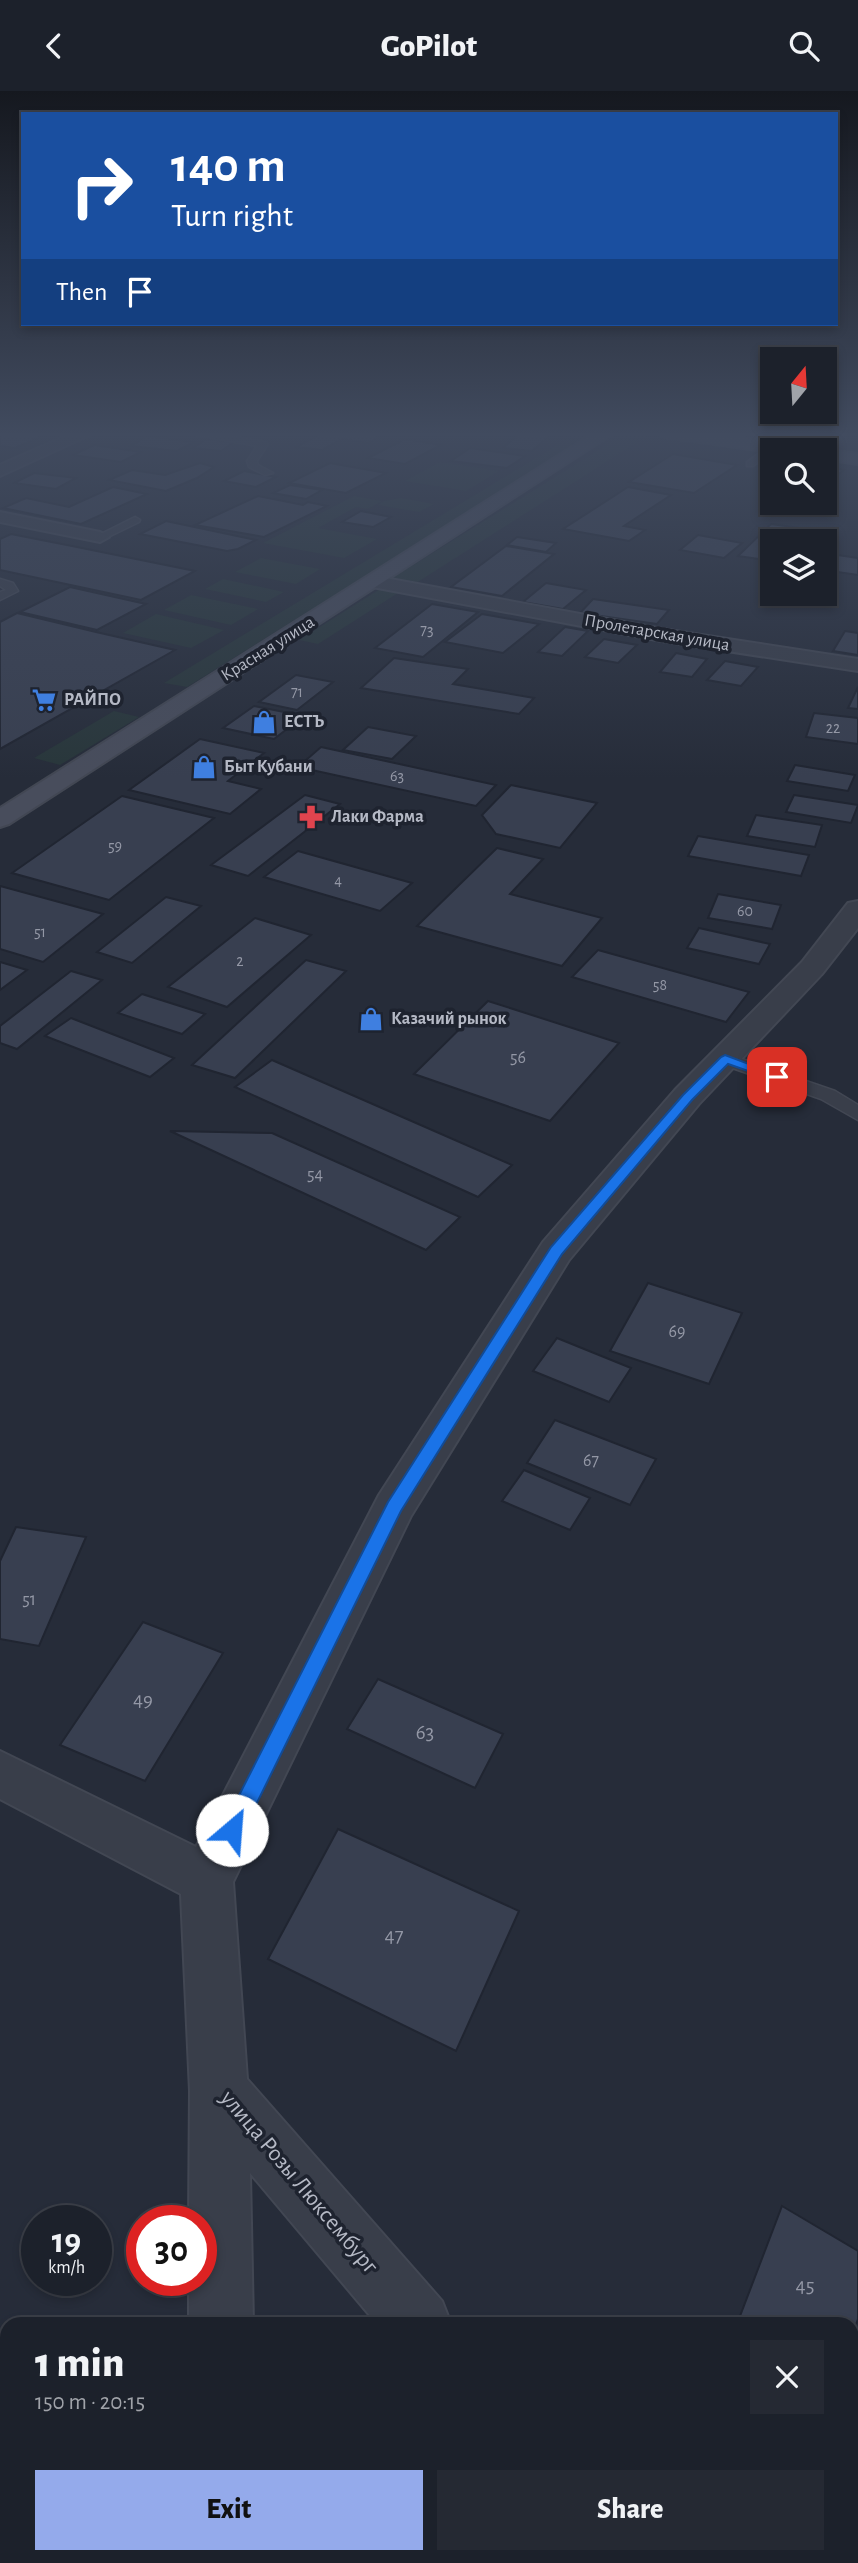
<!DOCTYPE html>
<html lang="en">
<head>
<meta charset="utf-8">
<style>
  body { margin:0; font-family:"Alegreya Sans",sans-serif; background:#252933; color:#f1f3f6; height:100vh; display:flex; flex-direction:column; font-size:26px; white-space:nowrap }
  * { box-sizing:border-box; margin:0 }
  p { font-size:23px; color:#a0a3a9 }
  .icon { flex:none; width:38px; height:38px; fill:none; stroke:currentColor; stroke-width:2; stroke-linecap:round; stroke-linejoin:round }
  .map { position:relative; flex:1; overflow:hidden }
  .side { position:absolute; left:0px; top:2226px; width:859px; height:247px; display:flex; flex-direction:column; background:#1c212b; border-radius:21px 21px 0 0; box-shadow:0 4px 10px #0003,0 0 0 2px #3a3e47 }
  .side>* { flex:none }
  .guide { position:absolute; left:21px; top:21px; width:817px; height:214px; border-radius:0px; box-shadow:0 4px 10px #0003,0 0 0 2px #3a3e47; background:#1a4fa0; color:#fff; overflow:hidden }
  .needle { width:46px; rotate:18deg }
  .buttons { position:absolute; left:760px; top:256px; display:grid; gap:14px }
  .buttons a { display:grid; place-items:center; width:77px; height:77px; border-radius:0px; background:#1c212b; box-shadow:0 4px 10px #0003,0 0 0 2px #3a3e47; font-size:35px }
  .speed { position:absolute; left:21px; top:2114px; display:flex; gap:14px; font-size:35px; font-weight:700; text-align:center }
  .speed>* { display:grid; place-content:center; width:91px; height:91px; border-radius:50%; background:#1c212b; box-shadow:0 4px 10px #0003,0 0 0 2px #3a3e47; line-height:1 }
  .speed small { font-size:18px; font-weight:400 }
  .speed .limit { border:10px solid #d22; background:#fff; color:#111 }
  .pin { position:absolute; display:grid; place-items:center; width:60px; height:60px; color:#fff; margin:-30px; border-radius:14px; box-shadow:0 4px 10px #0006 }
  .me { position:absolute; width:77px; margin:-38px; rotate:27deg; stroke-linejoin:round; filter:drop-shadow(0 0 5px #0008) }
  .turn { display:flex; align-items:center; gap:24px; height:147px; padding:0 35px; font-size:32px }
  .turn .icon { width:91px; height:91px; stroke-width:2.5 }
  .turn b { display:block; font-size:49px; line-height:60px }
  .then { display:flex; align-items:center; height:66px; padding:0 35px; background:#0003; gap:14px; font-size:26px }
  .round { display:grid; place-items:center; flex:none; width:74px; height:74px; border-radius:0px; background:#252933 }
  .headline { display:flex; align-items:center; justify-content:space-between; height:119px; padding:0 35px }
  h1 { font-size:42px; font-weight:800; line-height:52px }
  .cta { display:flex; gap:14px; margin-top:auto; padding:14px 35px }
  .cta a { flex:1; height:80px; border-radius:0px; background:#94aaeb; color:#111; font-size:28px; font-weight:800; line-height:80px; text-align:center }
  .cta a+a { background:#252933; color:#f1f3f6 }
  header { display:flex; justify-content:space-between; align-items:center; height:91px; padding:0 35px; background:#1c212b; font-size:32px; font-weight:800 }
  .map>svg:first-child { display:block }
  .green { fill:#28363a }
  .building { fill:#383f50; stroke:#202531; stroke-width:2 }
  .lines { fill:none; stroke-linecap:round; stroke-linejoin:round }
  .service-casing { stroke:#424753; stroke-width:3 }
  .minor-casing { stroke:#424753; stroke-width:4 }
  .secondary-casing { stroke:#424753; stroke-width:4 }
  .service { fill:#393e4a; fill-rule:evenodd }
  .minor { fill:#393e4a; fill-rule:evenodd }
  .secondary { fill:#484d5c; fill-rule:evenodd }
  .route { fill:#1a73e8; stroke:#114b97; stroke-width:2 }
  .labels { text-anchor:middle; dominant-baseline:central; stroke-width:7; stroke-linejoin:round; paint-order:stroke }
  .far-number-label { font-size:16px; fill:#9498a6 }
  .far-street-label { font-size:18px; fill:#b5b9c5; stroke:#1e232f }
  .far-poi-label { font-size:18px; font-weight:bold; fill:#b5b9c5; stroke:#1e232f; text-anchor:start }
  .number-label { font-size:18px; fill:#9498a6 }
  .near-number-label { font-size:21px; fill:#9498a6 }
  .near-street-label { font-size:24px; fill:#b5b9c5; stroke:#1e232f }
</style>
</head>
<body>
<header><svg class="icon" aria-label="back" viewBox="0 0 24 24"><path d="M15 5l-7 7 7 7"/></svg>GoPilot<svg class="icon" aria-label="search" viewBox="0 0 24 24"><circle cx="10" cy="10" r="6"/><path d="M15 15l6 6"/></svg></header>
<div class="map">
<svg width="858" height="2472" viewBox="0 0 858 2472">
  <rect width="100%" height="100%" fill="#262c39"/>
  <g class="green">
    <polygon points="579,341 596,341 187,596 164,592"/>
    <polygon points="626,342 647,345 413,494 389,489"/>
    <polygon points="440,371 499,380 466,400 405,390"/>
    <polygon points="354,405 382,410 368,418 356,416 318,437 377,448 344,467 263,452"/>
    <polygon points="401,407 434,413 419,421 378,414 384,410"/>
    <polygon points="261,467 320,478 296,493 235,481"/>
    <polygon points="223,488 284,501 266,511 205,498"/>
    <polygon points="380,498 398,502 318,553 299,549"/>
    <polygon points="191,504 258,518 231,534 164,519"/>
    <polygon points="156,523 224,539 191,557 123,542"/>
    <polygon points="114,620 139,626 60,674 34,667"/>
  </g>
  <g class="building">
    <polygon points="27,341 45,344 15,357 0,355 0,342"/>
    <polygon points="324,341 355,341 381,345 368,352 342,348 322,359 297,356"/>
    <polygon points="505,341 554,341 532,360 503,357 518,343"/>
    <polygon points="148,345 194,351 177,360 131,355"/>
    <polygon points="206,348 234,351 221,360 193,357"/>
    <polygon points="405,348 441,354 405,373 368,367"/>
    <polygon points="94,354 141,361 121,371 73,364"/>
    <polygon points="470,357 525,365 507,377 451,370"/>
    <polygon points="673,363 737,374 694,402 629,391"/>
    <polygon points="200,372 214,376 197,387 166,400 109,389 132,379 165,384"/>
    <polygon points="330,372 386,382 346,402 289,392"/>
    <polygon points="824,376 844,379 826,392"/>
    <polygon points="244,380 276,386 256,396 224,390"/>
    <polygon points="34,382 76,387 56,398 14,392"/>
    <polygon points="290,394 322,399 306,408 273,402"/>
    <polygon points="113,396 147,403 81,433 3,417 26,407 69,416"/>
    <polygon points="628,396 671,404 624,435 645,439 629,450 563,438"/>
    <polygon points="258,405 303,414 308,411 327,415 264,446 195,434"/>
    <polygon points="361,420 391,426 373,436 342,431"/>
    <polygon points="166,430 256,449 238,458 227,460 140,443"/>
    <polygon points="771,433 814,439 803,450 772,450 772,470 738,465"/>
    <polygon points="11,443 72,455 195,480 141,509 0,479 0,448"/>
    <polygon points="698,444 742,452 724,467 680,459"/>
    <polygon points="517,446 556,452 546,461 507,454"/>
    <polygon points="506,455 554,463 502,505 451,496"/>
    <polygon points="824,462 858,467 858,484 824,479"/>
    <polygon points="546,492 586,499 563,518 523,511"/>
    <polygon points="70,496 146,513 97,539 20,521"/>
    <polygon points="593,508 669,519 657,533 580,522"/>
    <polygon points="432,513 478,521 423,566 375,557"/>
    <polygon points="17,522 96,541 175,559 0,658 0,531"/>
    <polygon points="482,523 539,533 503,562 445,551"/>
    <polygon points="565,536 588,540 562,565 538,561"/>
    <polygon points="845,540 858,542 858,564 833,560"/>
    <polygon points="604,548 637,554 618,572 585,566"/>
    <polygon points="676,562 707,568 692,586 660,581"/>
    <polygon points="394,567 468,578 453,593 534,607 519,623 361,597"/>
    <polygon points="725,570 758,576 741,595 707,589"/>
    <polygon points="296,584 333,591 297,619 259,611"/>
    <polygon points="858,596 858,618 848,617"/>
    <polygon points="254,615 304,625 274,648 223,637"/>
    <polygon points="814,622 858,627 858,653 806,646"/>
    <polygon points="368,636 416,645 392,668 343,659"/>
    <polygon points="200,648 264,662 228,690 261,698 230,723 129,699"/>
    <polygon points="321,656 496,694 476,715 298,676"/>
    <polygon points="795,674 855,684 848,700 787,690"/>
    <polygon points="511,694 597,712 560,757 496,743 482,724"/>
    <polygon points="305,704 340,713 248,785 211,774"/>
    <polygon points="794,704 858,714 851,732 786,721"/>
    <polygon points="122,705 214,727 109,809 12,782"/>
    <polygon points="756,724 822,734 815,756 747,745"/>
    <polygon points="698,745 809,764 801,785 688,765"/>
    <polygon points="497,757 543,768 510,803 602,827 562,875 417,835"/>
    <polygon points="298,760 412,792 380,820 264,786"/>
    <polygon points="0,795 103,823 43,871 0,858"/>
    <polygon points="718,803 781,814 772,838 708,827"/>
    <polygon points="166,806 201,815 132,872 97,861"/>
    <polygon points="255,827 311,844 227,916 168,896"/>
    <polygon points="699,837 770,853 759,873 687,857"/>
    <polygon points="598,859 749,901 726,931 572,886"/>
    <polygon points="306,869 346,880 235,987 192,974"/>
    <polygon points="0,871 27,879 0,899"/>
    <polygon points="71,880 102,889 17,958 0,952 0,935"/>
    <polygon points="142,903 205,923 182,943 118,922"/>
    <polygon points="488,910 619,952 550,1030 414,983"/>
    <polygon points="71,927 174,967 150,986 45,945"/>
    <polygon points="272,969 512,1074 478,1106 235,996"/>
    <polygon points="170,1040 272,1042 460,1126 426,1159"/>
    <polygon points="648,1192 742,1222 709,1293 610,1260"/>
    <polygon points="557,1247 631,1277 609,1311 533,1280"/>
    <polygon points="555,1329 656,1368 630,1414 527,1372"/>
    <polygon points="524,1379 590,1407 570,1439 502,1410"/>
    <polygon points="16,1436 86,1446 39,1555 0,1548 0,1470"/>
    <polygon points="143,1531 223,1562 145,1690 60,1654"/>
    <polygon points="378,1588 503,1643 475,1697 347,1638"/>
    <polygon points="338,1738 519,1820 456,1960 268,1868"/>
    <polygon points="782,2115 858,2160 858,2228 852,2245 852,2233 737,2233"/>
    <polygon points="0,2299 7,2301 7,2462 0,2460"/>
    <polygon points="23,2466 76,2466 75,2472 49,2472"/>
  </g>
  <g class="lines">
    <g class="service-casing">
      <g id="service">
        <polygon points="180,341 203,341 266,351 268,353 257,370 258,374 273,382 265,384 249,376 247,370 257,355"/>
        <polygon points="772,353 777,356 775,358 753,375 747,375 747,371"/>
        <polygon points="135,426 140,429 139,431 104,448 95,446"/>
        <polygon points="0,488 13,492 18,500 0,509 0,501 6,499 0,495"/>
        <polygon points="725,962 835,1000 858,1014 858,1029 821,1008 718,972 716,968"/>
      </g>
    </g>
    <g class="minor-casing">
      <g id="minor">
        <polygon points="75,341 96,341 0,385 0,374"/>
        <polygon points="0,421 100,441 109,446 100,451 0,431"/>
        <polygon points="374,485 662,538 858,568 858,580 662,550 367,495 364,491"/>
        <polygon points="858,810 858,837 822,883 699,1013 569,1169 411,1425 233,1791 247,1988 442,2210 451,2233 377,2233 250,2082 253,2233 189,2233 189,2189 201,2189 201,2130 189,2130 190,2000 181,1803 0,1708 0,1660 196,1756 379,1404 543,1151 675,999 802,871 848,812"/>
        <polygon points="176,2466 246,2466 245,2472 175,2472"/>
        <polygon points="584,2466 657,2466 659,2472 586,2472"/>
      </g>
    </g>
    <g class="secondary-casing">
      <g id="secondary">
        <polygon points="596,341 615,341 9,733 0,736 0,717"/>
        <polygon points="657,341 699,341 791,354 799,359 772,359 772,361 665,346"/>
        <polygon points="824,358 858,363 858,373 824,368 824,359 822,359"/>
      </g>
    </g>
    <use href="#service" class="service"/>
    <use href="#minor" class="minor"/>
    <use href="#secondary" class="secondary"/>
  </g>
  <linearGradient id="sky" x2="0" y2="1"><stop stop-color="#15181f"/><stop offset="0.5" stop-color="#414b5f"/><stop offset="1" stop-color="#414b5f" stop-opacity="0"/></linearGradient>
  <rect width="858" height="687" fill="url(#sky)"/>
  <polygon class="route" points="725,964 783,986 777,990 728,973 692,1009 562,1163 401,1420 240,1746 232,1749 225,1746 221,1739 225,1732 388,1411 551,1156 683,1004 721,966"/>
  <defs>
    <g id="supermarket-bare" transform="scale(1.89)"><path d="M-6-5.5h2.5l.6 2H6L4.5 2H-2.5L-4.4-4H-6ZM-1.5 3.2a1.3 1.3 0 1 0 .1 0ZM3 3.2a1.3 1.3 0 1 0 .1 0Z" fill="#3f7fe0" stroke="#1e232f" stroke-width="2.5" paint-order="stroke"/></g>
    <g id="shop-bare" transform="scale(1.89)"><path d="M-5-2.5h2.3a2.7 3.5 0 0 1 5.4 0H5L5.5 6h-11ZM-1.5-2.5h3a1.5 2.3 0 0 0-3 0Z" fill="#3f7fe0" stroke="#1e232f" stroke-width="2.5" paint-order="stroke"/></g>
    <g id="pharmacy-bare" transform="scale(1.89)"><path d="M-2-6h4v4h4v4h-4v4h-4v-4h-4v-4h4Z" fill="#e0444e" stroke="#1e232f" stroke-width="2.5" paint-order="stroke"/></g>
  </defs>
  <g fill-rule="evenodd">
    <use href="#supermarket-bare" x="44" y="609"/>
    <use href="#shop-bare" x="264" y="631"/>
    <use href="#shop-bare" x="204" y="676"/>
    <use href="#pharmacy-bare" x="311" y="726"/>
    <use href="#shop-bare" x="371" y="928"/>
  </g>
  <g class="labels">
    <g class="far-number-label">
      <text x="427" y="539">73</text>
      <text x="297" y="601">71</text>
      <text x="833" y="637">22</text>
      <text x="397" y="685">63</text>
      <text x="115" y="755">59</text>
      <text x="338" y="789">4</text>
      <text x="745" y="820">60</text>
      <text x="40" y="841">51</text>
      <text x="240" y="870">2</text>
      <text x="660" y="894">58</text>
    </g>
    <g class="far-street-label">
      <text transform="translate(657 542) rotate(10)">Пролетарская улица</text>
      <text transform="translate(268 558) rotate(-32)">Красная улица</text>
    </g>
    <g class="far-poi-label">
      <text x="64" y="609">РАЙПО</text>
      <text x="284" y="631">ЕСТЪ</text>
      <text x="224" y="676">Быт Кубани</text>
      <text x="331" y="726">Лаки Фарма</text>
      <text x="391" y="928">Казачий рынок</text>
    </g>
    <g class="number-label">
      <text x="518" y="967">56</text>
      <text x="315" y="1084">54</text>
      <text x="677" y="1241">69</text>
      <text x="591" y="1370">67</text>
      <text x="29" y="1509">51</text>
    </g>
    <g class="near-number-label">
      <text x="143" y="1608">49</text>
      <text x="425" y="1641">63</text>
      <text x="394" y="1844">47</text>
      <text x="805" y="2194">45</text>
    </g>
    <g class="near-street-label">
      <text transform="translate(299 2091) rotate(50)">улица Розы Люксембург</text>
    </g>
  </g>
</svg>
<div class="buttons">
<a><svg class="needle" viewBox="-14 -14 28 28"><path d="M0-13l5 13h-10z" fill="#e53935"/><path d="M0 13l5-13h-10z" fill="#a0a3a9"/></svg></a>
<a><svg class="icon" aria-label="search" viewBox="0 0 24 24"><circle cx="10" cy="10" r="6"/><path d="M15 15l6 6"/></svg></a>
<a><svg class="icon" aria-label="layers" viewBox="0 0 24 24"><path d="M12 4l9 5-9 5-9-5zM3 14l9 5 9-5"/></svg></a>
</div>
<div class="speed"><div>19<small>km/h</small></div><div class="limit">30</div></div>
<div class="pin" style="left:777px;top:986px;background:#d93025"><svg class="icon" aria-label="arrive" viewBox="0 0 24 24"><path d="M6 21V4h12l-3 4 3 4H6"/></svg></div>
<svg class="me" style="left:232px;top:1739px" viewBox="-20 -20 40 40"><circle r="19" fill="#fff"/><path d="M0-13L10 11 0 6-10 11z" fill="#1a73e8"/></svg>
<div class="guide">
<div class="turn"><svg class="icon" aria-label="right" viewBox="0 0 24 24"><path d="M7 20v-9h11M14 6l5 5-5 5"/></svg><div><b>140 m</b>Turn right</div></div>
<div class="then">Then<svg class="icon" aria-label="arrive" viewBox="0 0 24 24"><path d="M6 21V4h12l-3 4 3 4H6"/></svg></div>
</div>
<section class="side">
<div class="headline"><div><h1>1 min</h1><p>150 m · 20:15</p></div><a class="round"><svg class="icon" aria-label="close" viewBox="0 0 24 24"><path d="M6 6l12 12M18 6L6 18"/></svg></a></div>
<div class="cta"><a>Exit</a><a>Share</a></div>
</section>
</div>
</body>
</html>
